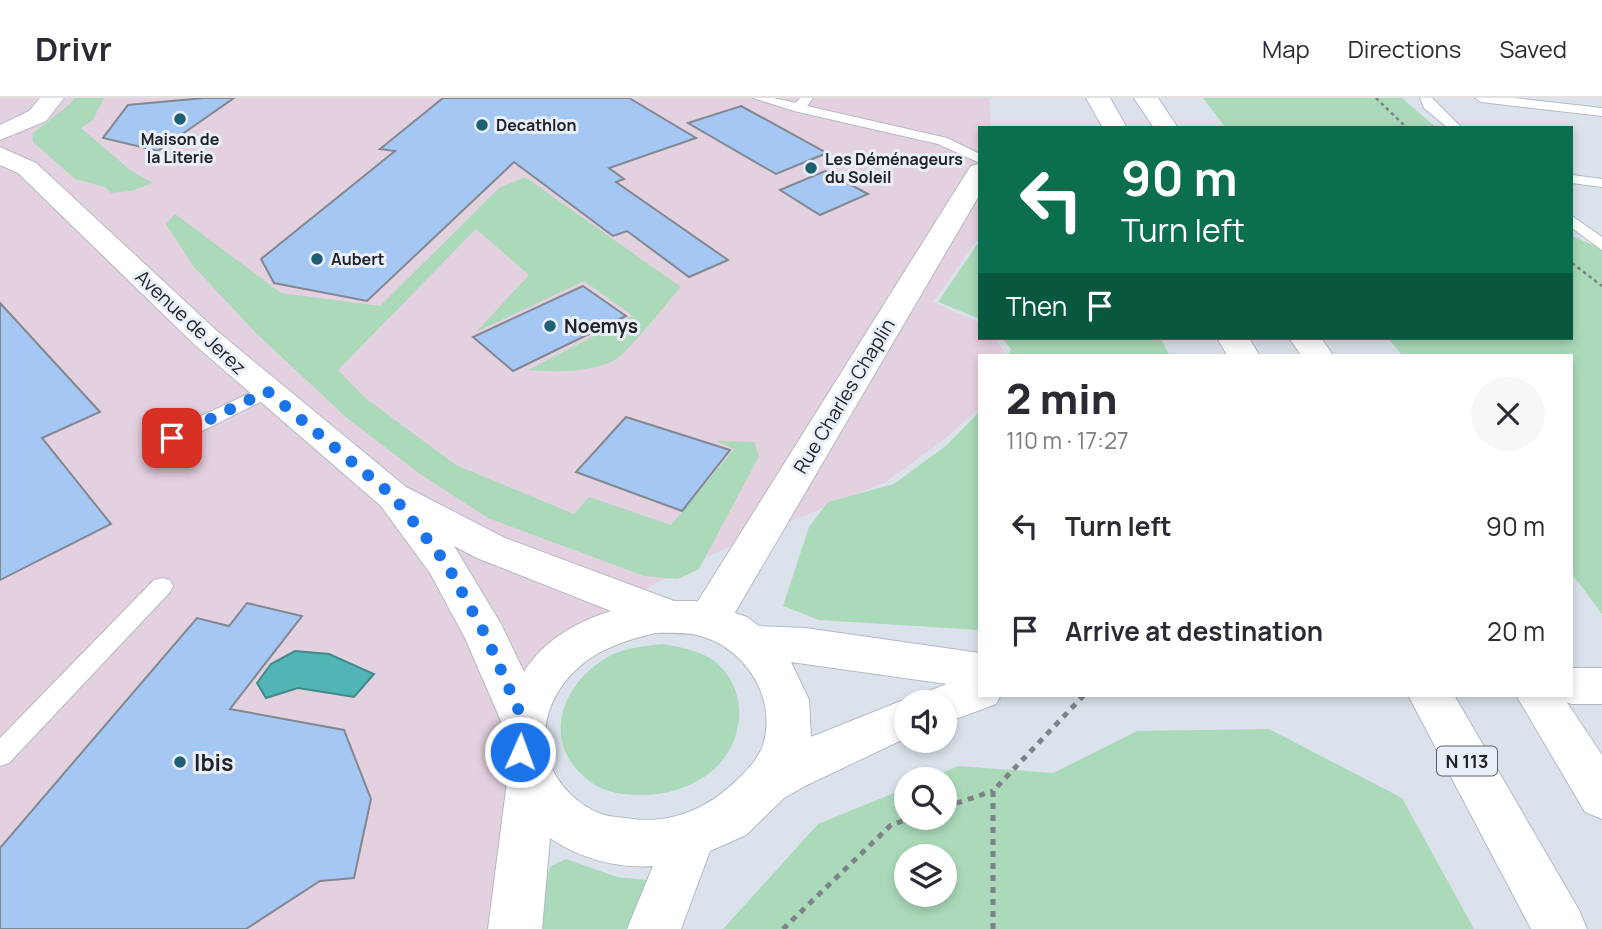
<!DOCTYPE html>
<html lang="en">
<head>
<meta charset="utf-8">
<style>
  body { margin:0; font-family:Manrope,sans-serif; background:#f7f7f7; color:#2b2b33; height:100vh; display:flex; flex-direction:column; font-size:26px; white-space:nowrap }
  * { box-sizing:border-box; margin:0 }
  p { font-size:23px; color:#7c7c81 }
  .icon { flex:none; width:38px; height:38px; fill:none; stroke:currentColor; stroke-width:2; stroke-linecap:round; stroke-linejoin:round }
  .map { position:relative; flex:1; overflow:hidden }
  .drawer { position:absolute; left:978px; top:256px; width:595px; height:343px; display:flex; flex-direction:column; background:#fff; border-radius:0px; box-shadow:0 4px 10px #0003 }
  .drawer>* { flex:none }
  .top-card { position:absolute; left:978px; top:28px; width:595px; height:214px; border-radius:0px; box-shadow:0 4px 10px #0003; background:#0b6e4f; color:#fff; overflow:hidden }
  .buttons { position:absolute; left:894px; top:592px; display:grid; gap:14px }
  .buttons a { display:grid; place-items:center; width:63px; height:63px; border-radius:50%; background:#fff; box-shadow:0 4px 10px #0003; font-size:35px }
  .pin { position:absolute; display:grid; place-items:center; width:60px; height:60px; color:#fff; margin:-30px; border-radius:14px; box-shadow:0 4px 10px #0006 }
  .me { position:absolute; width:77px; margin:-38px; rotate:2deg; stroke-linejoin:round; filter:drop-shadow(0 0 5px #0008) }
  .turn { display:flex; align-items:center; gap:24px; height:147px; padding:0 28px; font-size:32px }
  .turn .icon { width:91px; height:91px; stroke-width:2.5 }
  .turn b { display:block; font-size:49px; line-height:60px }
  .then { display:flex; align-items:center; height:66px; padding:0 28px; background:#0003; gap:14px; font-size:26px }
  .round { display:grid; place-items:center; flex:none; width:74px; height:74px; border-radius:37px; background:#f7f7f7 }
  .headline { display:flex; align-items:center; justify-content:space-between; height:119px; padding:0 28px }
  h1 { font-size:42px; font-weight:800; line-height:52px }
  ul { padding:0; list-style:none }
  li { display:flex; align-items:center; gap:21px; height:105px; padding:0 28px }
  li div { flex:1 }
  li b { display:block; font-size:26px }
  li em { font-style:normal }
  header { display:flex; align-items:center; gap:42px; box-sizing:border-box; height:98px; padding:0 35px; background:#fff; border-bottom:2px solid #e1e1e2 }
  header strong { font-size:33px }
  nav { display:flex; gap:38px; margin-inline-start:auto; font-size:24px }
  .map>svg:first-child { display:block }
  .commercial { fill:#e4d1e0 }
  .green { fill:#aadab9; fill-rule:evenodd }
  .water { fill:#50b5b4; stroke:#428989; stroke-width:2 }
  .building { fill:#a4c7f4; stroke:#828890; stroke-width:2 }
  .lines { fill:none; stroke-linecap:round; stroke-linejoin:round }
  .lane-casing { stroke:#b4bac3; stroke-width:2 }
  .street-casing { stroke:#b4bac3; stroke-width:2 }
  .secondary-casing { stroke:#b4bac3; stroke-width:2 }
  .highway-casing { stroke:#b4bac3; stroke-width:2 }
  .path-far1 { stroke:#7e8389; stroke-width:2.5; stroke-dasharray:3.5 3.5; stroke-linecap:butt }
  .path { stroke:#7e8389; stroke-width:5; stroke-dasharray:6 6; stroke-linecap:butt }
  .lane { fill:#fff; fill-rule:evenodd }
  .street { fill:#fff; fill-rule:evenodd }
  .secondary { fill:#fff; fill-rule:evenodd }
  .highway { fill:#fff; fill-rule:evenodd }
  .route { stroke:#1a73e8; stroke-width:12; stroke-dasharray:0 21.6 }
  .poi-dot { fill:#1e5f74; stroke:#e8eff9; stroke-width:2.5 }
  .labels { text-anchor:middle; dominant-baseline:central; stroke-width:6; stroke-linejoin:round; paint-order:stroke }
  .far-poi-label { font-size:16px; font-weight:bold; fill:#212326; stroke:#e8eff9; text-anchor:start }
  .shield { fill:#e8eff9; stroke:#5d6065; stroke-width:2 }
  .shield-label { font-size:18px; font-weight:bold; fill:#212326 }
  .street-label { font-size:19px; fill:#212326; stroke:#e8eff9 }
  .poi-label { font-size:19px; font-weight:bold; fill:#212326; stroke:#e8eff9; text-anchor:start }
  .near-poi-label { font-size:23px; font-weight:bold; fill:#212326; stroke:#e8eff9; text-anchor:start }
</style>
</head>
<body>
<header>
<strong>Drivr</strong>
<nav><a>Map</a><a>Directions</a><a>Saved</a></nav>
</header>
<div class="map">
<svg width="1602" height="831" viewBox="0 0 1602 831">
  <rect width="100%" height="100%" fill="#dbe2eb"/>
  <polygon class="commercial" points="0,0 989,0 991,30 980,30 980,138 933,204 980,225 980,240 994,240 1004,253 1004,257 980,257 980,310 948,338 886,384 715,455 651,488 499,591 521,689 489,831 0,831"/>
  <g class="green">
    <polygon points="74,0 104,0 93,22 81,30 130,72 153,85 131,93 111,95 105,89 75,81 33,44 32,36 69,7"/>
    <polygon points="1203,0 1402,0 1437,30 1226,30"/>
    <path d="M525,79l156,110c-12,13 -55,68 -66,73 -27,13 -58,12 -87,10l105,-54 -49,-35 -108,51 53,-57 -53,-46 -138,141 26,27 92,68 118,49 15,-17 82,28 63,-76 -18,-8 38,1 5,14 -60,113 -21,10 -34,-3 -156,-58 -68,-44 -73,-56 -90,-84 -63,-67 -28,-43 9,-10 106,79 99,13 119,-118z"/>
    <polygon points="1572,138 1602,151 1602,516 1572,476 1572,257 1402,257 1388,240 1572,240"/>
    <polygon points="980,142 980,221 938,204"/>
    <polygon points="1002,240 1161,240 1169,257 1009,257 1011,251"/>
    <polygon points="980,313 980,532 819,522 783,508 809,429 828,404 894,386 947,347"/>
    <path d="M662,546c17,3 36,6 51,16 37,28 33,82 -1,111 -20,17 -49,25 -74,24 -15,0 -33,-3 -46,-12 -51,-36 -35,-95 14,-125 17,-10 37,-12 56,-14z"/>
    <path d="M1269,631l133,69 72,131h-751l95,-105 88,-36v29h39v-38h-17l30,-13 95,7 84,-42zM906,758h39v38h-39z"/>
    <polygon points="566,761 617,779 646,782 644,797 626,831 542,831 546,779 551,768"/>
  </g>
  <polygon class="water" points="295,553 329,556 374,576 354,599 298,590 266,600 257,585 271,566"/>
  <g class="building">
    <polygon points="204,0 234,0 158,53 103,40 128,7"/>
    <polygon points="443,0 629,0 696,40 609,70 624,81 616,84 728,162 689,179 627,133 613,138 514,64 367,203 274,185 261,161 395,53 380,51"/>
    <polygon points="741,8 827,55 776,76 688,25"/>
    <polygon points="825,73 868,96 820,117 780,92"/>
    <polygon points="583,188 626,218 513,273 473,239"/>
    <polygon points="0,205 100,314 42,340 111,426 0,482"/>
    <polygon points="626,319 730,352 682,413 576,374"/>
    <polygon points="247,505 302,518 230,611 344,632 371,701 354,780 320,783 246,831 0,831 0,750 197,520 229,528"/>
  </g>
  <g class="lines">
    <g class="lane-casing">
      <g id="lane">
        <polygon points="753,0 774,0 796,5 800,0 813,0 807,8 947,40 980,56 980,65 938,46 794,13"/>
        <polygon points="1420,0 1432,0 1462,30 1448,30 1424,10"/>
        <polygon points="1475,0 1514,0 1602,10 1602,18 1481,4"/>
        <polygon points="1572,77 1602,81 1602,89 1572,85"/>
        <polygon points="1572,118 1602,139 1602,152 1572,130"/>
        <polygon points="267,287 276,293 274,297 160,354 146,354 143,349 146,344"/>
        <polygon points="162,480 170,482 173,488 170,494 9,665 0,668 0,640 154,482"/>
      </g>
    </g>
    <g class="street-casing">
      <polygon id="street" points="980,66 980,96 723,535 708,540 693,535 687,523 693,511 967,74 971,68"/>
    </g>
    <g class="secondary-casing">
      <g id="secondary">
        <polygon points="40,0 64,0 46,23 0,42 0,27 29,13"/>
        <path d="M0,49l36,16 181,168 189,156 99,51 169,63h21l37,11 15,5 12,9 46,2 175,25v42h21l-5,9 -51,19v-21h-22l6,-11 18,-7 -156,-22 18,38 2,37 95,-38 9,3h-9v36l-101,48 -21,12 -38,37 -36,16 -29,78h-54l26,-63c-34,3 -75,-8 -103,-28l-8,91h-54l19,-147 -9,-30 3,-31 -36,-83 -35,-65 -49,-67 -186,-161 -177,-172 -18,-8zM454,448l23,12 134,53c-35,11 -68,30 -87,61l-23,-48zM655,535c13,0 29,-1 42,2 47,11 81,62 66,110 -5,14 -15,24 -25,34 -28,28 -64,45 -105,40 -14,-2 -29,-2 -41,-9 -67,-38 -59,-116 3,-155 19,-11 39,-17 60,-22z"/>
        <polygon points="1572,570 1602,570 1602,606 1572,606 1556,601 1554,597 1572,597"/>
      </g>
    </g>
    <g class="highway-casing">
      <g id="highway">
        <polygon points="1086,0 1110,0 1127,30 1103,30"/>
        <polygon points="1134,0 1158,0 1178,30 1154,30"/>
        <polygon points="1217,240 1249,240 1259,257 1227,257"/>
        <polygon points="1289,240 1321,240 1333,257 1301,257"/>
        <polygon points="1408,597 1454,597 1579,812 1587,831 1531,831"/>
        <polygon points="1516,597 1562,597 1602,657 1602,721 1585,714"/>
      </g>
    </g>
    <g class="path-far1">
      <polyline points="1376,0 1406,29"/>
      <polyline points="1572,165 1602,188"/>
    </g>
    <g class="path">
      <polyline points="945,709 993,693"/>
      <polyline points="783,831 891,727 914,719"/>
      <polyline points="993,831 993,693 1084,597"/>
    </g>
    <use href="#lane" class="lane"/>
    <use href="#street" class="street"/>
    <use href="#secondary" class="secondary"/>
    <use href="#highway" class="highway"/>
  </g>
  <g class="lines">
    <polyline class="route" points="172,340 267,293 393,398 446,465 486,538 523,622 520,654"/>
  </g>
  <g class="poi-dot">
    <circle cx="180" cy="21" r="7"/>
    <circle cx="482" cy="27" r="7"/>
    <circle cx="811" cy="70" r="7"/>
    <circle cx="317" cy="161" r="7"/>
    <circle cx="550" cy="228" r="7"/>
    <circle cx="180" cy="664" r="7"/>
  </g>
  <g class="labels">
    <g class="far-poi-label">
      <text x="496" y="27">Decathlon</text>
      <text x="180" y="41" text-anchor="middle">Maison de<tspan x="180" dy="18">la Literie</tspan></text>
      <text x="825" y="61">Les Déménageurs<tspan x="825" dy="18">du Soleil</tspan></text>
      <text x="331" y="161">Aubert</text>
    </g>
    <rect class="shield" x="1437" y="648.5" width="60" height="29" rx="5"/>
    <g class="shield-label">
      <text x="1467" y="663">N 113</text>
    </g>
    <g class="street-label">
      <text transform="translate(191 224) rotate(43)">Avenue de Jerez</text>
      <text transform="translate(844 298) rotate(-59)">Rue Charles Chaplin</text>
    </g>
    <g class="poi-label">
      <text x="564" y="228">Noemys</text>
    </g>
    <g class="near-poi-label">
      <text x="194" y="664">Ibis</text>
    </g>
  </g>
</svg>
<div class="buttons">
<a><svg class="icon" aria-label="sound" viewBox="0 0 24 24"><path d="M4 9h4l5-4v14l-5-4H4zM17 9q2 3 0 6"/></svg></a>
<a><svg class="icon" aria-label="search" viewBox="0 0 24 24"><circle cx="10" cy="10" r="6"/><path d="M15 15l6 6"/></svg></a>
<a><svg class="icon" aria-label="layers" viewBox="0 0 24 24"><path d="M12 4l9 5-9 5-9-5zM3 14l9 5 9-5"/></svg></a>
</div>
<div class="pin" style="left:172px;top:340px;background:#d93025"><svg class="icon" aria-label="arrive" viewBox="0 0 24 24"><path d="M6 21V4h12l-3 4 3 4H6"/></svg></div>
<svg class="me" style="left:520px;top:654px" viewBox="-20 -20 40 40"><circle r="17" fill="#1a73e8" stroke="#fff" stroke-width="3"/><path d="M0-11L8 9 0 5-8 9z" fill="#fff"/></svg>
<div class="top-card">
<div class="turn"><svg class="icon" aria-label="left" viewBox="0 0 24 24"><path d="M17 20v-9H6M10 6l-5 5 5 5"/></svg><div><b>90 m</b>Turn left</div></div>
<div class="then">Then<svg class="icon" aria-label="arrive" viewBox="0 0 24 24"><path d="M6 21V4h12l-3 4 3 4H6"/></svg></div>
</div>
<section class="drawer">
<div class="headline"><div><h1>2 min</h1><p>110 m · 17:27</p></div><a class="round"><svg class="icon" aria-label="close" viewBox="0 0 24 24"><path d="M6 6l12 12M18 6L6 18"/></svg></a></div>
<ul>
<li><svg class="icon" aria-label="left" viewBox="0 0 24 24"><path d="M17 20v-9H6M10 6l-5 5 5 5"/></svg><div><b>Turn left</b></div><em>90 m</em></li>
<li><svg class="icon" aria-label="arrive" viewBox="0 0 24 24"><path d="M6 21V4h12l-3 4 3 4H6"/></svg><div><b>Arrive at destination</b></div><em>20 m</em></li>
</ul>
</section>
</div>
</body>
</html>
